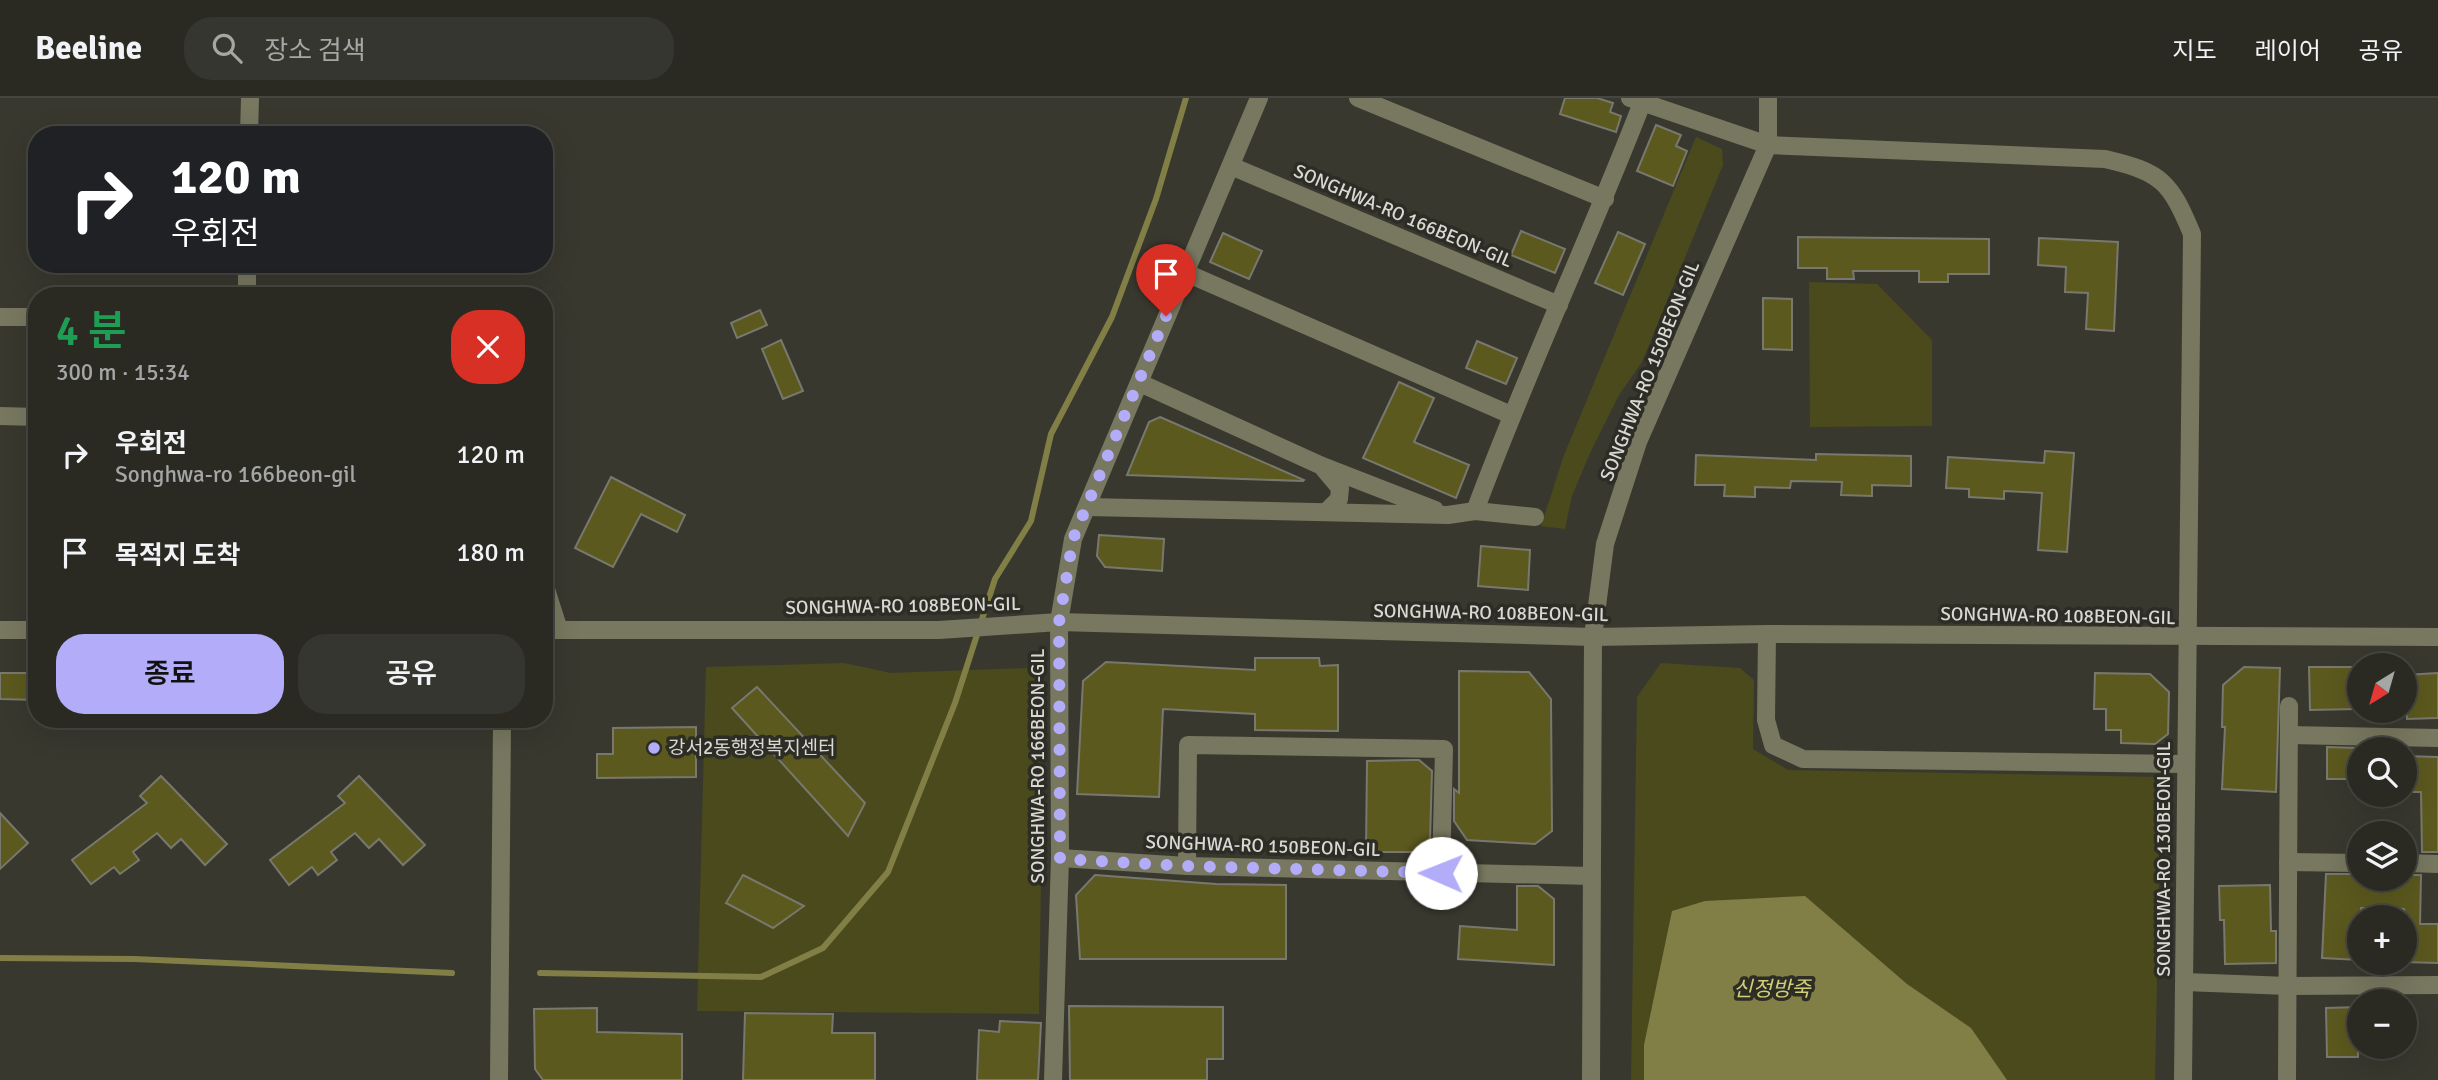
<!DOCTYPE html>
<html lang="ko">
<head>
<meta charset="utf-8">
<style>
  body { margin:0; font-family:Signika,"Noto Sans KR",sans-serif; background:#363630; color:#f1f3f6; height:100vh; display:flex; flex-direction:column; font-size:26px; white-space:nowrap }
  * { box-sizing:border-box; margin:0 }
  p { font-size:23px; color:#a5a7a6 }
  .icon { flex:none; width:38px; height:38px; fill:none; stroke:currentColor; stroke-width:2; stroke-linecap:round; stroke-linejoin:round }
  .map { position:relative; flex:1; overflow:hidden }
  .drawer { position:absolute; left:28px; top:189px; width:525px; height:441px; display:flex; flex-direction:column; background:#2a2a23; border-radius:28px; box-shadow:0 7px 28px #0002,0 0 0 2px #464641 }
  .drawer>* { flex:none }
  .banner { position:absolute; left:28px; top:28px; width:525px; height:147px; border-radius:28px; box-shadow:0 7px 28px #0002,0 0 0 2px #464641; background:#202124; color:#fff; overflow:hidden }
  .needle { width:46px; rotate:217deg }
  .buttons { position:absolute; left:2347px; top:555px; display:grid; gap:14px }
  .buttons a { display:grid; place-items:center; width:70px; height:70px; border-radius:50%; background:#2a2a23; box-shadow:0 7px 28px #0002,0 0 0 2px #464641; font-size:35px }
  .pin { position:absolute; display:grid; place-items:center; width:60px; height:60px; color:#fff; margin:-72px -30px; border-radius:50% 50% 50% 0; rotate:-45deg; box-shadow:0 0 7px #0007 }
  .pin .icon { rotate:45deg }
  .me { position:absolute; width:77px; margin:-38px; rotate:271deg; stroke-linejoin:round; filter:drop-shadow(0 0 5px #0008) }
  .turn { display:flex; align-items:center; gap:24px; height:147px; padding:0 28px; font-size:32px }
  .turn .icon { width:91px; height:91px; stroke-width:2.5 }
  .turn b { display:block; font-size:49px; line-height:60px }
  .round { display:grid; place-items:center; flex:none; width:74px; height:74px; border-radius:28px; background:#363630 }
  .head { display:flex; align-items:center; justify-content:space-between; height:119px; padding:0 28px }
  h1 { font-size:42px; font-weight:600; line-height:52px; color:#1e9e55 }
  .cta { display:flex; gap:14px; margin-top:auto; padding:14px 28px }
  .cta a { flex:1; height:80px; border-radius:28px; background:#b3adf9; color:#111; font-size:28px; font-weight:600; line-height:80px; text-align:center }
  .cta a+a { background:#363630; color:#f1f3f6 }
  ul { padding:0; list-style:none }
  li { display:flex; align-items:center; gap:21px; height:98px; padding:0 28px }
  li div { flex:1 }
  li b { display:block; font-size:26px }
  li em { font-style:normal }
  header { display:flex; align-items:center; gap:42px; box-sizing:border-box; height:98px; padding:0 35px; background:#2a2a23; border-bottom:2px solid #464641 }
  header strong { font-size:33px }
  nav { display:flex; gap:38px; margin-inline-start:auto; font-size:24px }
  .search { width:490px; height:63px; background:#363630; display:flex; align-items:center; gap:18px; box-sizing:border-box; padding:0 24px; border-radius:28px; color:#a5a7a6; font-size:26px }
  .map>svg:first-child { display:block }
  .green { fill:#4b4a1d }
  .water { fill:#817f46 }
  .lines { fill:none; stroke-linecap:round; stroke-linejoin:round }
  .stream { stroke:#817f46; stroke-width:6 }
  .building { fill:#5b591e; stroke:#78786f; stroke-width:2 }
  .minor { stroke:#787860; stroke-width:18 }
  .route { stroke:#b3adf9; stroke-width:12; stroke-dasharray:0 21.6 }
  .poi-dot { fill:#b3adf9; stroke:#2d2d25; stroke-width:2.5 }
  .labels { text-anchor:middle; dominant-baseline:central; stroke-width:7; stroke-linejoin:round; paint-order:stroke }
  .street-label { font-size:19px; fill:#d9d9d4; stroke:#2d2d25 }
  .poi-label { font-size:19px; fill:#d9d9d4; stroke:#2d2d25; text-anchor:start }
  .water-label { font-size:21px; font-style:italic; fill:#d0ce77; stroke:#2d2d25 }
</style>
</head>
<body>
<header>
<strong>Beeline</strong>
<div class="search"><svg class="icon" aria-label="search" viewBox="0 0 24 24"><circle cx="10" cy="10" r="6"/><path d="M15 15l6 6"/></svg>장소 검색</div>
<nav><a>지도</a><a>레이어</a><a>공유</a></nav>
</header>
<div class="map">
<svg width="2438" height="982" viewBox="0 0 2438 982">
  <rect width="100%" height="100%" fill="#38382f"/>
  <g class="green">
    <polygon points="1696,39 1722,51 1723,67 1642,264 1619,297 1590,355 1572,398 1565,431 1541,428 1564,357"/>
    <polygon points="1809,184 1877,186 1932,242 1932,328 1810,329"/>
    <polygon points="844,565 891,575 1027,570 1044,586 1039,916 697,913 706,569"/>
    <polygon points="1661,565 1740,570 1754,582 1753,651 1788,672 2161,679 2155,982 1631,982 1637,599"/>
  </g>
  <polygon class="water" points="1805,798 1907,886 1971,930 2007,982 1644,982 1644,947 1672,813 1705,803"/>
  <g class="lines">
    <g class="stream">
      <polyline points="0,860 134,861 452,875"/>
      <polyline points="540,875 761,879 823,850 888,774 955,605 995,481 1031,423 1051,336 1112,219 1156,101 1186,0"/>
    </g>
  </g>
  <g class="building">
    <polygon points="1565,0 1597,0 1613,5 1610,14 1621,18 1616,34 1560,16"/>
    <polygon points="1656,27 1681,37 1676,48 1687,53 1673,88 1637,73"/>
    <polygon points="1521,133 1565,151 1555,175 1511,157"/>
    <polygon points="1618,134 1645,146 1623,197 1595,185"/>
    <polygon points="1223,135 1262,153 1249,181 1210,164"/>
    <polygon points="1798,139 1989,141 1989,176 1948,176 1948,184 1919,184 1919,173 1853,173 1854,181 1827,181 1827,170 1798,170"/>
    <polygon points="2039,140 2118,144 2114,233 2086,231 2088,195 2065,194 2066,169 2038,167"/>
    <polygon points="1763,200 1792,201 1792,252 1763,251"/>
    <polygon points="760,212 767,227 737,240 731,225"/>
    <polygon points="781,242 803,293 783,301 762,251"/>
    <polygon points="1477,243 1517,260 1506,286 1466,270"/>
    <polygon points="1399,284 1434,300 1414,344 1469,367 1456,400 1363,360"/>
    <polygon points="1160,319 1304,382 1303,383 1127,377 1149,324"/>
    <polygon points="2045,353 2074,355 2067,454 2038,452 2042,395 2004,393 2004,401 1969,399 1969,391 1946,390 1948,359 2044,365"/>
    <polygon points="1816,356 1911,358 1911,388 1872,387 1872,398 1841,397 1842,384 1791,383 1790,390 1755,389 1755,399 1724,398 1725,387 1695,387 1696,357 1816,362"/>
    <polygon points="611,379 685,417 677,434 641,416 613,469 575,450"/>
    <polygon points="1099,437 1164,441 1162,473 1105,469 1097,458"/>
    <polygon points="1481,448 1530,452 1528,492 1478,488"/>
    <polygon points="1255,560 1319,560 1320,568 1338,567 1338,633 1255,632 1255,616 1163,611 1159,699 1077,696 1083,583 1106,564 1255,572"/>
    <polygon points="2244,569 2280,570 2276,694 2222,691 2225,629 2222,629 2223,587"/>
    <polygon points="2309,569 2356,569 2357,611 2310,612"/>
    <polygon points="1459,573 1529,574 1551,601 1552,733 1535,746 1467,742 1454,723 1454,691 1459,695"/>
    <polygon points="0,575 37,575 37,602 0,601"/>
    <polygon points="2095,575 2150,576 2169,594 2168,636 2155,646 2121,645 2121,632 2106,632 2106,611 2094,611"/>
    <polygon points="2438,575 2438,620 2407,621 2405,577"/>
    <polygon points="757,589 865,705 848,738 732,610"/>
    <polygon points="696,629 696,679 597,680 597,656 613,656 613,630"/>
    <polygon points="2327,649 2359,650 2359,681 2327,681"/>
    <polygon points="2404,658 2438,659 2438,754 2422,754 2421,694 2404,694"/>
    <polygon points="1412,662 1419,662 1432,673 1430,742 1414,754 1366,754 1367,663"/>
    <polygon points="161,678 227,746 205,767 181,741 171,750 157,735 133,754 139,762 120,776 114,769 91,786 72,762 147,705 140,698"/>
    <polygon points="359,678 425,747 403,767 379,741 369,750 355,735 331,754 337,762 318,777 312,769 289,787 270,762 345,705 338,698"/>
    <polygon points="0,715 28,745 0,771"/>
    <polygon points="2326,776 2359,776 2359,780 2404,780 2404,777 2421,777 2420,826 2438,826 2438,865 2404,864 2404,811 2361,810 2359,862 2322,860"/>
    <polygon points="743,777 804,808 773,830 726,805"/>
    <polygon points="1095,777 1216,786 1286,787 1286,861 1080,861 1076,797"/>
    <polygon points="2270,787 2271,833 2276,833 2276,865 2225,866 2224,822 2220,822 2219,788"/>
    <polygon points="1517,788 1538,788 1554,801 1554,867 1458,861 1460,828 1517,832"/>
    <polygon points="1069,908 1223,909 1223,961 1207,961 1207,982 1070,982"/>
    <polygon points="2359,909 2358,959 2327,959 2326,910"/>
    <polygon points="597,910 597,934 682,936 682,982 543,982 535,971 534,911"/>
    <polygon points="745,915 833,916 832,935 875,935 875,982 743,982"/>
    <polygon points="1000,923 1041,925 1038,982 977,982 979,932 999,934"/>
  </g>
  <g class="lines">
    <g class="minor">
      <polyline points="1358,0 1605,101"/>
      <path d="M1630,0l138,47 337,14c56,13 65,22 87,75l-9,846"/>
      <polyline points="249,37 250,0"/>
      <polyline points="1231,68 1559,207"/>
      <polyline points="1184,174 1511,317"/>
      <polyline points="247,198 247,166"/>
      <polyline points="0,219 37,219"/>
      <polyline points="1140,285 1322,368 1435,412"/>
      <polyline points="0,318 37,319"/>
      <polyline points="1324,371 1340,390 1339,401 1328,412"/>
      <polyline points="1087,409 1448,417 1475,413 1535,419"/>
      <path d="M1475,413c51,-138 114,-271 167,-408"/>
      <polyline points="544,485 559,532"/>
      <polyline points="0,532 37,532"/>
      <polyline points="544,532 939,532 1059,524 1593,539 1767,536 2438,539"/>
      <polyline points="1767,536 1766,622 1773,647 1803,661 2185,666"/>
      <polyline points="2289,637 2438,640"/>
      <polyline points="1060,760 1187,768 1591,778"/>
      <polyline points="2288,764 2359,765"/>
      <polyline points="2404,765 2438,766"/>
      <polyline points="1187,768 1188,647 1444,651 1441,774"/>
      <polyline points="2185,884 2288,888 2438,887"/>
      <polyline points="499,982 502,621"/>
      <polyline points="1053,982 1060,760 1059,524 1073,441 1259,0"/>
      <polyline points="1591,982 1593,539 1605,446 1638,344 1768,47 1768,0"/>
      <polyline points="2287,982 2289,608"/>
    </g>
  </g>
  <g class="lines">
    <polyline class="route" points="1166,218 1073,441 1059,524 1060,761 1187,768 1441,775"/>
  </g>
  <circle class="poi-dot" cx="654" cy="650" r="7"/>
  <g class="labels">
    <g class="street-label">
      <text transform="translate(1403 118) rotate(23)">SONGHWA-RO 166BEON-GIL</text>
      <text transform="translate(1650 273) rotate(-68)">SONGHWA-RO 150BEON-GIL</text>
      <text transform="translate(903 508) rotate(-1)">SONGHWA-RO 108BEON-GIL</text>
      <text transform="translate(1491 515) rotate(1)">SONGHWA-RO 108BEON-GIL</text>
      <text transform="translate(2058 518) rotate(1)">SONGHWA-RO 108BEON-GIL</text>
      <text transform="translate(1038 668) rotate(-90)">SONGHWA-RO 166BEON-GIL</text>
      <text transform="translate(1263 748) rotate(2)">SONGHWA-RO 150BEON-GIL</text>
      <text transform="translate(2164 761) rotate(-90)">SONGHWA-RO 130BEON-GIL</text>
    </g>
    <g class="poi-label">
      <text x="668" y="650">강서2동행정복지센터</text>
    </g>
    <g class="water-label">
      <text x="1772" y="891">신정방죽</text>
    </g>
  </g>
</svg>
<div class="buttons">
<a><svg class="needle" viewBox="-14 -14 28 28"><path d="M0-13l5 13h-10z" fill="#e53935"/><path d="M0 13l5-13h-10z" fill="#a5a7a6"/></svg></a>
<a><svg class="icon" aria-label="search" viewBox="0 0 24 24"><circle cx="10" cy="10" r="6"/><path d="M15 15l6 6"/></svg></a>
<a><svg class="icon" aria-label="layers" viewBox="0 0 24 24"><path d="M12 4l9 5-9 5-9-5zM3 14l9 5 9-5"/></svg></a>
<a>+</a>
<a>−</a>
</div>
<div class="pin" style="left:1166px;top:218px;background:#d93025"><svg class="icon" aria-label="arrive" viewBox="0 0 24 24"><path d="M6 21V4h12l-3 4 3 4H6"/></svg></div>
<svg class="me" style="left:1441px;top:775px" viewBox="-20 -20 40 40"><circle r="19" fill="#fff"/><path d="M0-13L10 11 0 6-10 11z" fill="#b3adf9"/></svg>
<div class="banner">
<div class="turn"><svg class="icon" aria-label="right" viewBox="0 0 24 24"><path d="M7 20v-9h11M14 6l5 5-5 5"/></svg><div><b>120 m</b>우회전</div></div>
</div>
<section class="drawer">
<div class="head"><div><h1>4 분</h1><p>300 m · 15:34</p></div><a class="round" style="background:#d93025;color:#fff"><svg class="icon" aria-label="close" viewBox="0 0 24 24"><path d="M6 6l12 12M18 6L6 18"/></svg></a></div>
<ul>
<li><svg class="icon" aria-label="right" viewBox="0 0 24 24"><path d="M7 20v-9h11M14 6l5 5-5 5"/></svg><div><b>우회전</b><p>Songhwa-ro 166beon-gil</p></div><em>120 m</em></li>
<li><svg class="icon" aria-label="arrive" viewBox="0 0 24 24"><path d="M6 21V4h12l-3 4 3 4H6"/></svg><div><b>목적지 도착</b></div><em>180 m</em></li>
</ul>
<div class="cta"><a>종료</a><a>공유</a></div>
</section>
</div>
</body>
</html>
